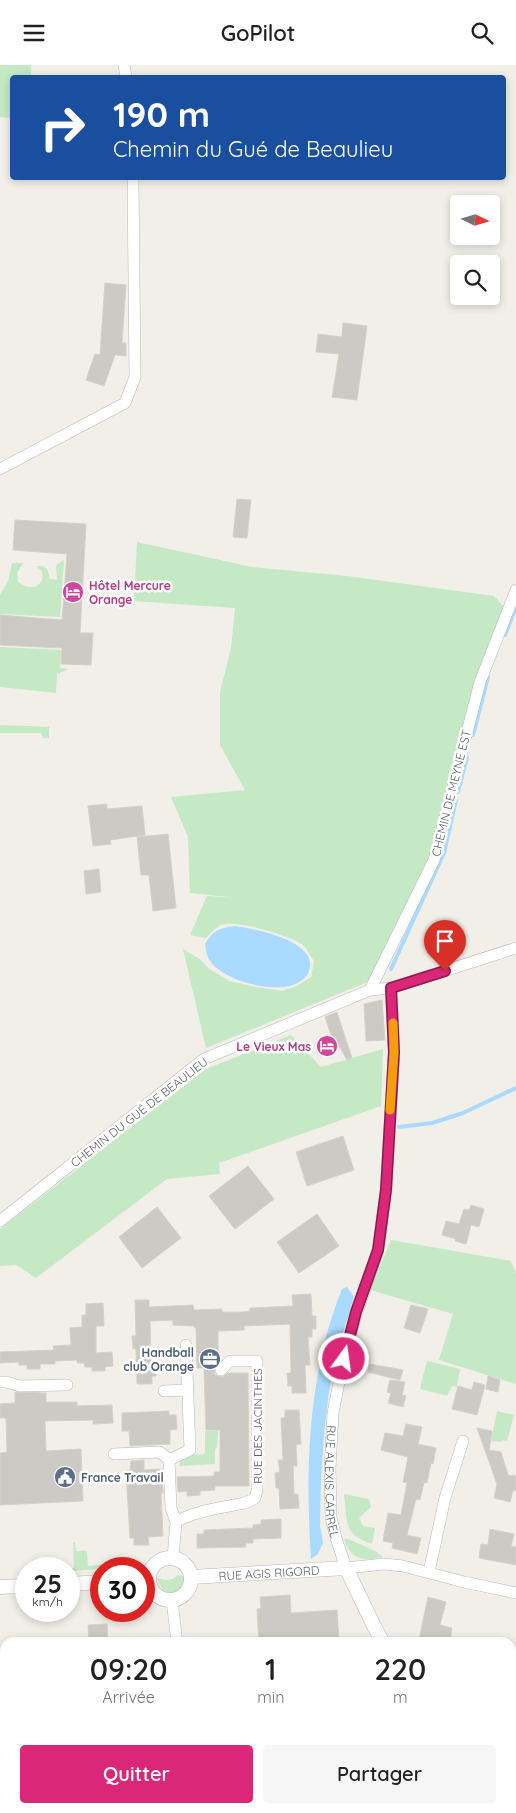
<!DOCTYPE html>
<html lang="fr">
<head>
<meta charset="utf-8">
<style>
  body { margin:0; font-family:Quicksand,sans-serif; background:#f6f6f6; color:#202124; height:100vh; display:flex; flex-direction:column; font-size:19px; white-space:nowrap }
  * { box-sizing:border-box; margin:0 }
  p { font-size:16px; color:#757577 }
  .icon { flex:none; width:28px; height:28px; fill:none; stroke:currentColor; stroke-width:2; stroke-linecap:round; stroke-linejoin:round }
  .map { position:relative; flex:1; overflow:hidden }
  .sheet { position:absolute; left:0px; top:1572px; width:516px; height:176px; display:flex; flex-direction:column; background:#fff; border-radius:15px 15px 0 0; box-shadow:0 2px 8px #0003 }
  .sheet>* { flex:none }
  .banner { position:absolute; left:10px; top:10px; width:496px; height:105px; border-radius:5px; box-shadow:0 2px 8px #0003; background:#1a4fa0; color:#fff; overflow:hidden }
  .needle { width:32px; rotate:95deg }
  .buttons { position:absolute; left:450px; top:130px; display:grid; gap:10px }
  .buttons a { display:grid; place-items:center; width:50px; height:50px; border-radius:5px; background:#fff; box-shadow:0 2px 8px #0003; font-size:25px }
  .speed { position:absolute; left:15px; top:1492px; display:flex; gap:10px; font-size:25px; font-weight:700; text-align:center }
  .speed>* { display:grid; place-content:center; width:65px; height:65px; border-radius:50%; background:#fff; box-shadow:0 2px 8px #0003; line-height:1 }
  .speed small { font-size:12px; font-weight:400 }
  .speed .limit { border:8px solid #d22; background:#fff; color:#111 }
  .pin { position:absolute; display:grid; place-items:center; width:42px; height:42px; color:#fff; margin:-51px -21px; border-radius:50% 50% 50% 0; rotate:-45deg; box-shadow:0 0 5px #0007 }
  .pin .icon { rotate:45deg }
  .me { position:absolute; width:55px; margin:-28px; rotate:14deg; stroke-linejoin:round; filter:drop-shadow(0 0 4px #0008) }
  .turn { display:flex; align-items:center; gap:18px; height:105px; padding:0 20px; font-size:22px }
  .turn .icon { width:65px; height:65px; stroke-width:2.5 }
  .turn b { display:block; font-size:35px; line-height:42px }
  .eta { display:flex; justify-content:space-evenly; align-items:center; height:85px; text-align:center }
  .eta b { font-size:30px; font-weight:600; line-height:35px }
  .action { display:flex; gap:10px; margin-top:auto; padding:10px 20px }
  .action a { flex:1; height:58px; border-radius:5px; background:#db2777; color:#fff; font-size:20px; font-weight:600; line-height:58px; text-align:center }
  .action a+a { background:#f6f6f6; color:#202124 }
  header { display:flex; justify-content:space-between; align-items:center; height:65px; padding:0 20px; background:#fff; font-size:22px; font-weight:600 }
  .map>svg:first-child { display:block }
  .green { fill:#c5e8c5 }
  .water { fill:#aadaff }
  .lines { fill:none; stroke-linecap:round; stroke-linejoin:round }
  .stream { stroke:#aadaff; stroke-width:4 }
  .building { fill:#cccac5; stroke:#d6d1c6 }
  .minor-casing { stroke:#b5b8bc; stroke-width:12 }
  .tertiary-casing { stroke:#b5b8bc; stroke-width:15 }
  .minor { stroke:#fff; stroke-width:11 }
  .tertiary { stroke:#fff; stroke-width:14 }
  .route-casing { stroke:#8e194d; stroke-width:12 }
  .route { stroke:#db2777; stroke-width:9 }
  .slow { stroke:#f59e0b; stroke-width:9 }
  .labels { text-anchor:middle; dominant-baseline:central; stroke-width:5; stroke-linejoin:round; paint-order:stroke }
  .hotel-label { font-size:12px; font-weight:bold; fill:#b23c85; stroke:#fff; text-anchor:start }
  .street-label { font-size:12px; fill:#5f6368; stroke:#fff }
  .service-label { font-size:12px; font-weight:bold; fill:#4e5e75; stroke:#fff; text-anchor:end }
</style>
</head>
<body>
<header><svg class="icon" aria-label="menu" viewBox="0 0 24 24"><path d="M4 6h16M4 12h16M4 18h16"/></svg>GoPilot<svg class="icon" aria-label="search" viewBox="0 0 24 24"><circle cx="10" cy="10" r="6"/><path d="M15 15l6 6"/></svg></header>
<div class="map">
<svg width="516" height="1748" viewBox="0 0 516 1748">
  <rect width="100%" height="100%" fill="#f1efe8"/>
  <g class="green">
    <polygon points="0,0 31,0 31,12 12,12 12,53 0,52"/>
    <path d="M137,477l115,25 95,9 147,20 11,12 -73,247 -62,126 -164,67 -23,-99 18,11 7,8 21,13 27,6 26,4 15,-5 14,-9 3,-16c-4,-5 -7,-12 -11,-16 -11,-9 -68,-26 -82,-20 -5,2 -11,9 -15,13l-16,-3 17,-39 31,2 -48,-5 -2,-56 -17,-40 74,-7 -25,-45v-52l11,-45 4,-40 -101,-7z"/>
    <path d="M64,495l-4,57 -60,-3v-20l8,-12 4,-19h11l-6,10 1,9c12,9 27,7 24,-11l-6,-5h7l4,3 3,10 7,1 -1,-15z"/>
    <polygon points="0,582 61,585 60,603 69,604 57,609 56,628 0,622"/>
    <polygon points="0,660 49,662 49,673 43,673 41,668 0,668"/>
    <polygon points="291,970 321,1002 383,984 381,1041 219,1098 220,1109 167,1114 36,1213 16,1200 0,1201 0,1164 206,1004"/>
    <polygon points="391,1175 511,1196 516,1208 516,1319 439,1295 453,1249 370,1225"/>
    <polygon points="427,1296 460,1304 457,1322 452,1321 447,1331 420,1324"/>
    <polygon points="497,1346 514,1350 507,1376 502,1375 501,1377 491,1376"/>
    <polygon points="205,1366 218,1366 217,1383 215,1384 215,1399 179,1401 181,1395 194,1390 205,1389"/>
    <path d="M344,1429l25,5 2,8 -12,11 4,8 12,2 -3,16c-30,-10 -24,-22 -28,-50z"/>
    <path d="M344,1474h4l27,12 8,6c-19,4 -32,4 -39,-18z"/>
    <polygon points="73,1477 75,1477 76,1486 87,1486 88,1501 117,1498 118,1503 69,1506 69,1504 55,1504 74,1503"/>
    <path d="M178,1510l6,1 1,5 -3,7 -10,5 -9,-2 -6,-13c9,2 13,4 21,-3z"/>
  </g>
  <g class="water">
    <path d="M235,861c19,3 79,14 75,41 -1,7 -4,11 -11,15 -20,13 -74,0 -88,-20 -4,-4 -5,-12 -6,-18 9,-14 14,-16 30,-18z"/>
    <path d="M347,1222l7,10 -16,52 -9,42 -5,43 -3,46 -1,45 3,18 -5,11 -7,5c-6,-89 -3,-186 31,-270z"/>
  </g>
  <g class="lines">
    <g class="stream">
      <polyline points="505,570 516,542"/>
      <polyline points="473,670 488,612"/>
      <polyline points="458,727 467,692"/>
      <polyline points="391,904 444,788 456,735"/>
      <polyline points="399,1062 432,1058 463,1048 516,1023"/>
    </g>
  </g>
  <g class="building">
    <polygon points="105,218 126,220 122,278 126,278 126,291 115,290 104,321 86,315 95,289 100,290"/>
    <polygon points="343,258 367,261 357,335 332,332 339,289 316,287 318,269 342,272"/>
    <polygon points="237,434 251,435 247,473 233,472"/>
    <polygon points="15,455 86,459 80,568 93,568 91,600 61,599 62,583 0,580 0,550 62,555 67,489 13,485"/>
    <polygon points="107,739 107,744 142,741 145,770 110,775 111,779 93,781 88,741"/>
    <polygon points="168,769 176,843 153,846 149,810 141,810 137,772"/>
    <polygon points="99,804 101,827 86,829 84,806"/>
    <polygon points="382,935 385,975 366,976 364,939"/>
    <polygon points="337,947 352,993 347,995 334,972 332,973 325,952"/>
    <polygon points="343,1071 354,1105 307,1121 296,1087"/>
    <polygon points="248,1101 274,1134 235,1164 209,1131"/>
    <polygon points="471,1140 484,1144 479,1162 471,1160 466,1179 455,1176 456,1174 442,1170 446,1156 459,1159 464,1144 469,1145"/>
    <polygon points="157,1142 181,1173 142,1203 119,1172"/>
    <polygon points="317,1149 339,1181 299,1208 277,1177"/>
    <polygon points="311,1229 312,1251 316,1251 316,1264 312,1264 312,1272 308,1272 310,1300 305,1300 306,1328 292,1328 292,1321 288,1321 287,1308 291,1308 290,1259 244,1261 244,1265 218,1266 218,1297 214,1304 215,1310 222,1312 228,1308 248,1308 249,1421 215,1421 215,1425 200,1426 200,1430 187,1431 187,1426 178,1427 177,1412 214,1411 214,1407 220,1407 220,1365 206,1365 204,1303 197,1303 196,1263 195,1263 194,1261 173,1260 173,1255 150,1256 151,1298 156,1298 156,1311 152,1311 152,1319 137,1319 136,1284 133,1284 132,1271 136,1271 135,1235 149,1235 149,1242 193,1240 194,1245 222,1244 222,1247 243,1247 250,1246 250,1243 293,1241 292,1230"/>
    <polygon points="103,1238 104,1261 96,1261 96,1288 112,1287 113,1301 105,1302 105,1306 92,1306 92,1302 85,1302 84,1298 77,1298 77,1295 55,1296 55,1299 40,1299 40,1304 27,1304 27,1300 19,1300 19,1297 0,1298 0,1287 54,1285 53,1281 71,1280 70,1263 82,1262 82,1250 86,1250 86,1239"/>
    <polygon points="411,1240 428,1244 420,1268 404,1263"/>
    <polygon points="370,1299 403,1305 400,1315 368,1307"/>
    <polygon points="488,1311 500,1315 498,1327 486,1324"/>
    <polygon points="390,1315 405,1317 402,1330 406,1331 403,1342 388,1338 391,1328 387,1327"/>
    <polygon points="474,1317 485,1320 477,1350 452,1344 458,1321 472,1325"/>
    <polygon points="15,1327 46,1328 46,1337 77,1337 77,1341 112,1340 113,1358 93,1359 93,1355 45,1356 46,1386 81,1384 83,1436 0,1440 0,1388 7,1387 6,1353 0,1353 0,1339 15,1338"/>
    <polygon points="285,1345 299,1345 301,1379 296,1380 297,1401 293,1401 294,1429 298,1429 299,1443 280,1444 279,1423 276,1423 275,1408 280,1407 278,1395 283,1395 281,1353 285,1353"/>
    <polygon points="169,1346 169,1350 176,1350 177,1364 170,1365 170,1379 130,1381 129,1366 122,1366 122,1348"/>
    <polygon points="406,1359 422,1362 418,1379 436,1383 433,1399 431,1398 427,1418 424,1417 420,1435 416,1434 407,1470 421,1473 417,1489 392,1483 393,1478 383,1476 388,1448 401,1450 407,1418 403,1417 408,1392 381,1385 385,1368 403,1371"/>
    <polygon points="477,1363 492,1366 489,1385 501,1387 508,1410 516,1411 516,1426 513,1425 510,1437 494,1433 497,1419"/>
    <polygon points="144,1395 144,1405 160,1404 160,1413 162,1413 163,1428 161,1428 163,1471 148,1472 149,1480 134,1480 134,1473 130,1473 126,1405 130,1405 131,1396"/>
    <polygon points="281,1454 281,1473 253,1474 253,1478 245,1478 246,1482 197,1483 197,1469 204,1469 204,1465 253,1463 253,1460 261,1459 261,1455"/>
    <polygon points="490,1464 514,1469 511,1481 516,1482 516,1500 479,1493 481,1479 488,1480"/>
    <polygon points="290,1530 291,1548 337,1545 339,1575 311,1578 259,1578 257,1544 261,1543 260,1532"/>
    <polygon points="428,1532 446,1537 440,1560 452,1563 450,1578 432,1578 419,1575"/>
    <polygon points="107,1559 108,1578 89,1578 88,1560"/>
  </g>
  <g class="lines">
    <g class="minor-casing">
      <g id="minor">
        <polyline points="124,0 126,12"/>
        <polyline points="0,404 125,338 135,312 133,112"/>
        <path id="s1" d="M391,923l3,64 -8,138 -8,60 -32,96 -13,67 -3,55 1,49 5,21 10,30 38,-4 19,2 61,16 52,11"/>
        <polyline points="370,925 434,795 480,617 516,525"/>
        <polyline points="0,1156 204,994 370,925 391,923 516,883"/>
        <polyline points="0,1317 6,1317 20,1321 67,1320"/>
        <polyline points="164,1326 187,1325"/>
        <polyline points="114,1389 160,1387 169,1395 171,1443 176,1457 173,1493"/>
        <polyline points="169,1395 190,1385 186,1280"/>
        <path d="M176,1457c15,-9 35,-13 53,-16 9,-2 18,-2 26,-8l2,-7v-130h-27l-9,9"/>
        <polyline points="429,1507 445,1433 463,1376"/>
        <polyline points="172,1535 177,1578"/>
        <polyline points="161,1744 164,1748"/>
        <polyline points="448,1748 448,1744"/>
      </g>
    </g>
    <g class="tertiary-casing">
      <g id="tertiary">
        <circle cx="170" cy="1514" r="21"/>
        <path id="s2" d="M191,1512l155,-9 28,58 9,17"/>
        <polyline points="69,1519 101,1517"/>
        <polyline points="0,1522 26,1521"/>
        <polyline points="511,1714 516,1717"/>
      </g>
    </g>
    <use href="#minor" class="minor"/>
    <use href="#tertiary" class="tertiary"/>
  </g>
  <g class="lines">
    <g class="route-casing">
      <polyline id="route" points="344,1294 356,1247 378,1185 386,1125 394,987 391,923 445,906"/>
    </g>
    <use href="#route" class="route"/>
    <polyline class="slow" points="390,1045 394,987 393,958"/>
  </g>
  <defs>
    <g id="hotel-disc" transform="scale(1.125)"><circle r="9.5" fill="#d1479c" stroke="#fff"/><path d="M-6-4.5h1.5V1H6V5H4.5V3h-9V5H-6ZM-4 0a1.8 1.8 0 1 1 3.6 0ZM.5 0V-2.5h3Q6-2.5 6 0Z" fill="#fff"/></g>
    <g id="office-disc" transform="scale(1.125)"><circle r="9.5" fill="#5c6f8a" stroke="#fff"/><path d="M-6-3h4V-5.5h4V-3h4V5H-6ZM-1-4.5V-3h2v-1.5ZM-6 0V1H6V0Z" fill="#fff"/></g>
    <g id="civic-disc" transform="scale(1.125)"><circle r="9.5" fill="#5c6f8a" stroke="#fff"/><path d="M-.6-6.5H3V-4.5H.6V-3L4-1V1h2V6H-6V1h2V-1L-.6-3ZM-1.2 2.5V6h2.4V2.5Z" fill="#fff"/></g>
  </defs>
  <g fill-rule="evenodd">
    <use href="#hotel-disc" x="73" y="527"/>
    <use href="#hotel-disc" x="327" y="981"/>
    <use href="#office-disc" x="210" y="1294"/>
    <use href="#civic-disc" x="65" y="1412"/>
  </g>
  <g class="labels">
    <g class="hotel-label">
      <text x="89" y="520">Hôtel Mercure<tspan x="89" dy="14">Orange</tspan></text>
      <text x="311" y="981" text-anchor="end">Le Vieux Mas</text>
    </g>
    <g class="street-label">
      <text transform="translate(451 728) rotate(-76)">CHEMIN DE MEYNE EST</text>
      <text transform="translate(139 1047) rotate(-38)">CHEMIN DU GUÉ DE BEAULIEU</text>
      <text transform="translate(257 1361) rotate(-90)">RUE DES JACINTHES</text>
      <text stroke="none"><textPath href="#s1" startOffset="501">RUE ALEXIS CARREL</textPath></text>
      <text stroke="none"><textPath href="#s2" startOffset="78">RUE AGIS RIGORD</textPath></text>
    </g>
    <g class="service-label">
      <text x="194" y="1287">Handball<tspan x="194" dy="14">club Orange</tspan></text>
      <text x="81" y="1412" text-anchor="start">France Travail</text>
    </g>
  </g>
</svg>
<div class="buttons">
<a><svg class="needle" viewBox="-14 -14 28 28"><path d="M0-13l5 13h-10z" fill="#e53935"/><path d="M0 13l5-13h-10z" fill="#757577"/></svg></a>
<a><svg class="icon" aria-label="search" viewBox="0 0 24 24"><circle cx="10" cy="10" r="6"/><path d="M15 15l6 6"/></svg></a>
</div>
<div class="speed"><div>25<small>km/h</small></div><div class="limit">30</div></div>
<div class="pin" style="left:445px;top:906px;background:#d93025"><svg class="icon" aria-label="arrive" viewBox="0 0 24 24"><path d="M6 21V4h12l-3 4 3 4H6"/></svg></div>
<svg class="me" style="left:344px;top:1294px" viewBox="-20 -20 40 40"><circle r="17" fill="#db2777" stroke="#fff" stroke-width="3"/><path d="M0-11L8 9 0 5-8 9z" fill="#fff"/></svg>
<div class="banner">
<div class="turn"><svg class="icon" aria-label="right" viewBox="0 0 24 24"><path d="M7 20v-9h11M14 6l5 5-5 5"/></svg><div><b>190 m</b>Chemin du Gué de Beaulieu</div></div>
</div>
<section class="sheet">
<div class="eta">
<div><b>09:20</b><p>Arrivée</p></div>
<div><b>1</b><p>min</p></div>
<div><b>220</b><p>m</p></div>
</div>
<div class="action"><a>Quitter</a><a>Partager</a></div>
</section>
</div>
</body>
</html>
